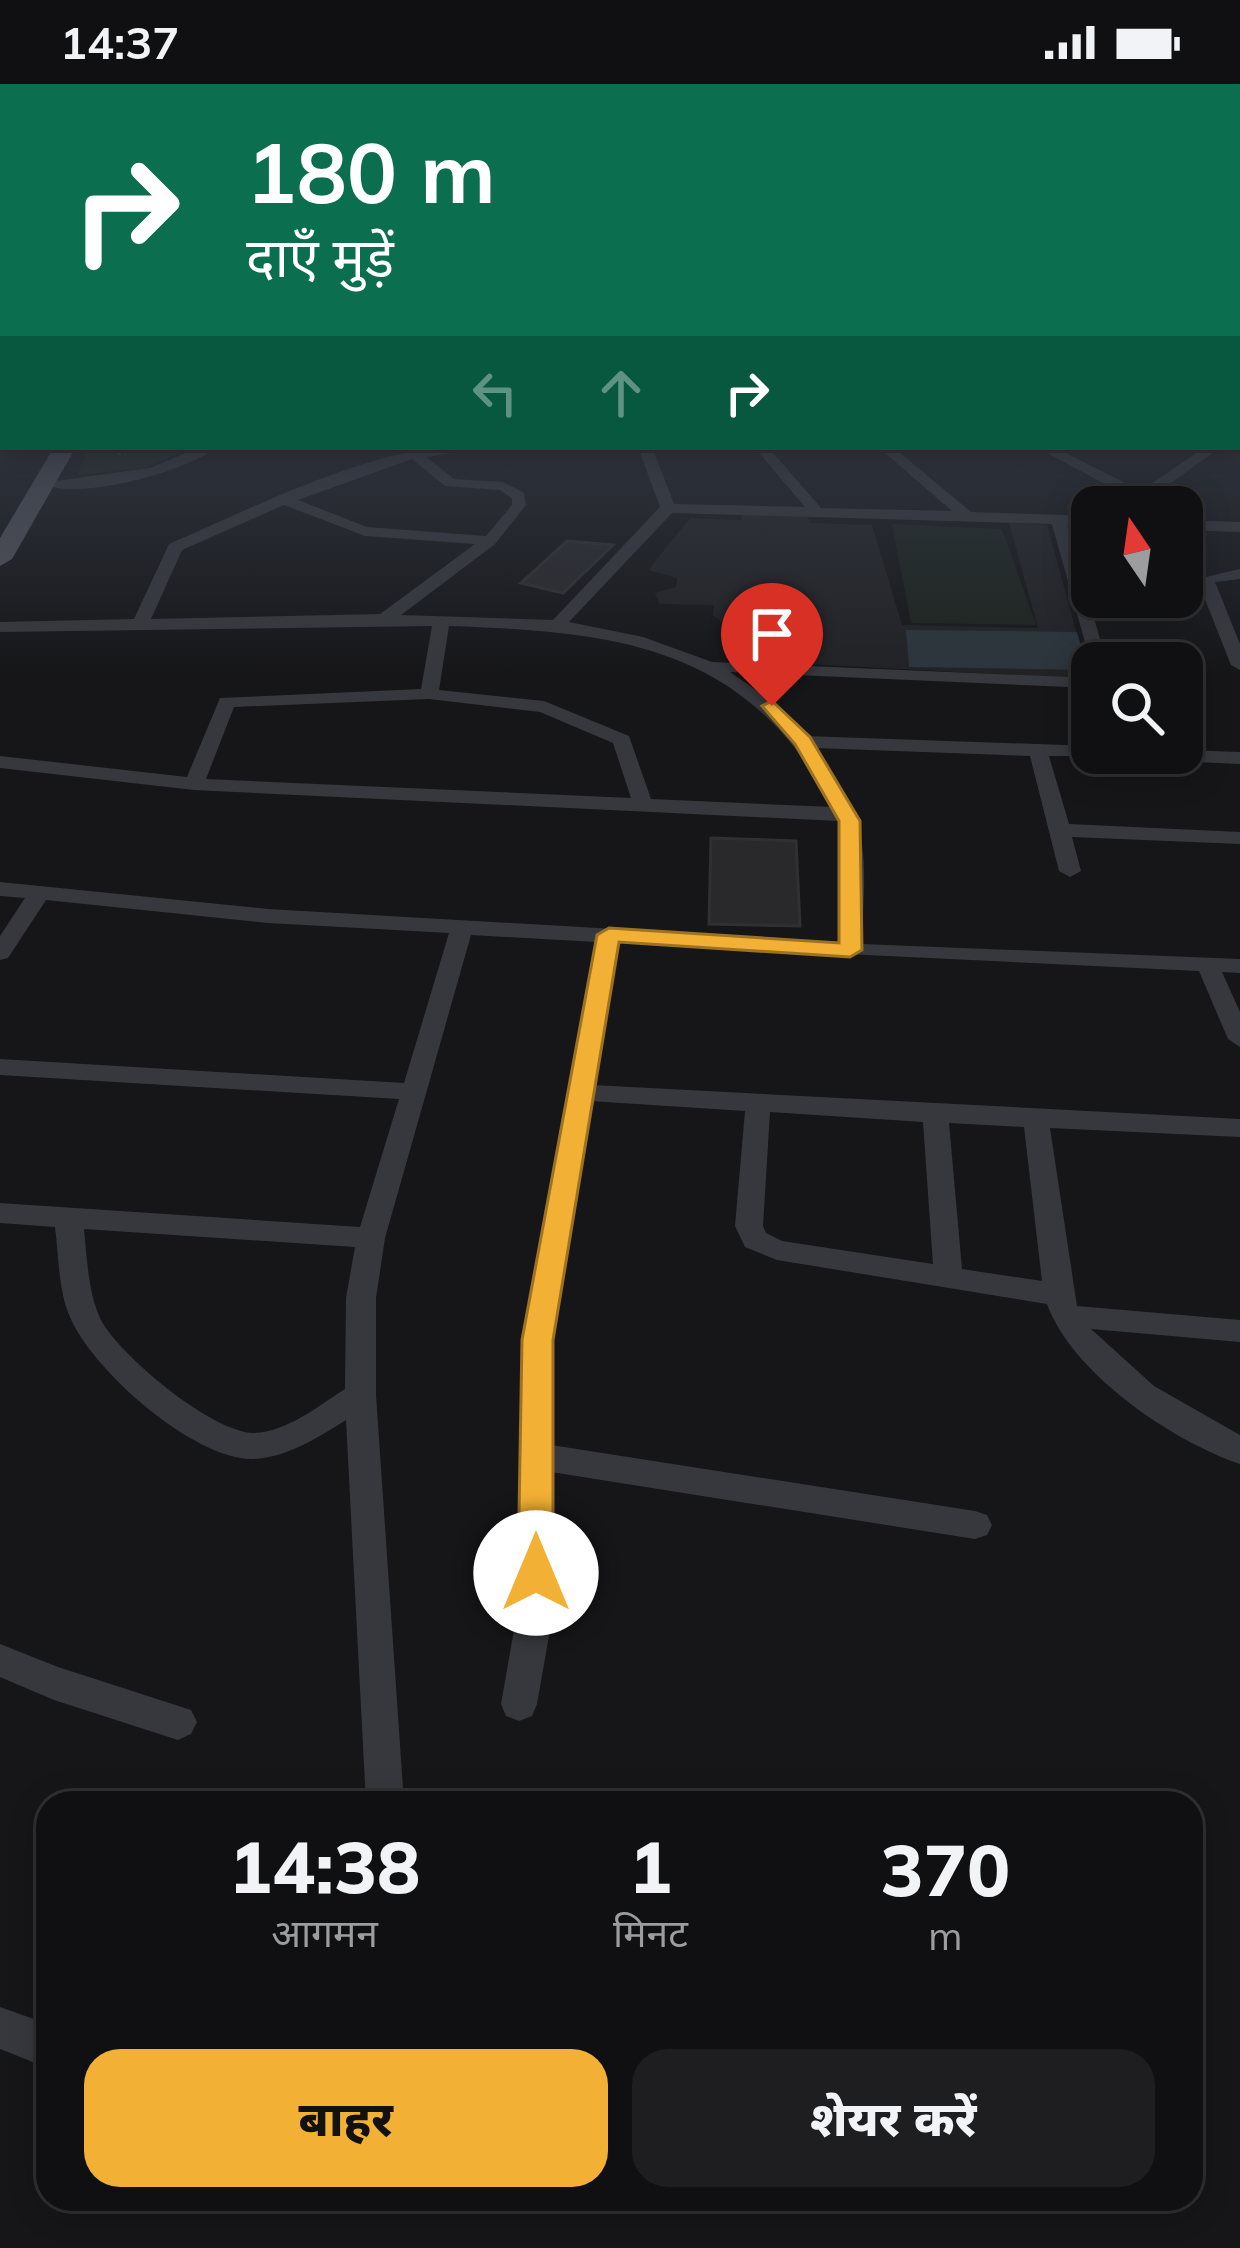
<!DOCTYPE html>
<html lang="hi">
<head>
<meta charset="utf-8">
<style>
  body { margin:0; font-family:Mulish,"Noto Sans Devanagari",sans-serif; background:#1e1e20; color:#f1f3f6; height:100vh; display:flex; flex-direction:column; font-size:45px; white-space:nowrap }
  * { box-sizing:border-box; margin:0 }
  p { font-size:39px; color:#9c9d9f }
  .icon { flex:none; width:66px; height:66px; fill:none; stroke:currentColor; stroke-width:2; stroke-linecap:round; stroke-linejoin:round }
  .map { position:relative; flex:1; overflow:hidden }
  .drawer { position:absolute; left:36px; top:1707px; width:1167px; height:420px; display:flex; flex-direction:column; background:#101012; border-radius:36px; box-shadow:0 6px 30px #0003,0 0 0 3px #303032 }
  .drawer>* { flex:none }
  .banner { position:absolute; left:0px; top:0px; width:1242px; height:366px; box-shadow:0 6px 30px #0003,0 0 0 3px #303032; background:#0b6e4f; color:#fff; overflow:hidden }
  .needle { width:78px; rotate:347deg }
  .controls { position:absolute; left:1071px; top:402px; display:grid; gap:24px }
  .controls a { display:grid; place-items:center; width:132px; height:132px; border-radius:24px; background:#101012; box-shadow:0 6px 30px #0003,0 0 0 3px #303032; font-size:60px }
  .pin { position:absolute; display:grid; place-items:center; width:102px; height:102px; color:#fff; margin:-123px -51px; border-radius:50% 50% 50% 0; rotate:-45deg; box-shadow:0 0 12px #0007 }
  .pin .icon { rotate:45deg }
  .me { position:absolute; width:132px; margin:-66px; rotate:0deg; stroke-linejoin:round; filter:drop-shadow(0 0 9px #0008) }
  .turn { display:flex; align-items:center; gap:42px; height:252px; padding:0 48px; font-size:54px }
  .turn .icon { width:156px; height:156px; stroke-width:2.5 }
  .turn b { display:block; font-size:84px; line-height:102px }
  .lanes { display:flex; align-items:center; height:114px; padding:0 48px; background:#0003; justify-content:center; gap:60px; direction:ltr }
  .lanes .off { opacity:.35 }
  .eta { display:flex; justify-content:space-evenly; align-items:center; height:204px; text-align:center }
  .eta b { font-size:72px; font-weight:800; line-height:84px }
  .button { display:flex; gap:24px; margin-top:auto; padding:24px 48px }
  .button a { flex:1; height:138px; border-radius:36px; background:#f2b134; color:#111; font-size:48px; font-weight:800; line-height:138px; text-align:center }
  .button a+a { background:#1e1e20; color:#f1f3f6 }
  .status { display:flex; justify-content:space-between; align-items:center; height:84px; padding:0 60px; background:#101012; direction:ltr }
  .status svg { height:33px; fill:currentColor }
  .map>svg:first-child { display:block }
  .built { fill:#222225 }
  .green { fill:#1c231d }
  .water { fill:#2c353c }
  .building { fill:#29292c; stroke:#303034; stroke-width:3 }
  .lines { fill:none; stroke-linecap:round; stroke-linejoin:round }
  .path { stroke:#3d3f44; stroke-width:3; stroke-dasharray:3 4.5; stroke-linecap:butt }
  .minor { fill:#37383d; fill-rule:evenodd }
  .primary { fill:#53555c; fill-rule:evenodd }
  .route { fill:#f2b134; stroke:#9d7322; stroke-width:3 }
</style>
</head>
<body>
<div class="status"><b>14:37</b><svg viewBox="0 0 49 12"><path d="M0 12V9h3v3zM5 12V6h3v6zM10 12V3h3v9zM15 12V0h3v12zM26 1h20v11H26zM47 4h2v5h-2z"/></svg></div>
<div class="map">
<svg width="1240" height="2164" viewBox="0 0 1240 2164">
  <rect width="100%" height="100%" fill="#161618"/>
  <polygon class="built" points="742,430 807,432 810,439 872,441 902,541 1038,544 1009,439 1047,441 1089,595 787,579 789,568 775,567 773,552 737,550 713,531 714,521 660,520 655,509 676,503 677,494 648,486 690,434 741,436"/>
  <g class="green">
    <polygon points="89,363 191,363 146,384 77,391"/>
    <polygon points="892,440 1002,445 1036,541 911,539"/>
  </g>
  <polygon class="water" points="906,546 1077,548 1088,586 909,583"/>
  <g class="building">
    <polygon points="567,457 613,461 563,509 521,499"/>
    <polygon points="711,754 796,757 800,842 709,840"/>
  </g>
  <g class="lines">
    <polyline class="path" points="120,363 117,369 126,370"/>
    <g class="minor">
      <polygon points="3,305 3,313 0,314 0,306"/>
      <rect x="1239" y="305" width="1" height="8"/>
      <rect x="1239" y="341" width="1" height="8"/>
      <path d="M200,363h17c-31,25 -141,55 -176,36l109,-15z"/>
      <path d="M443,363h49l-66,10 28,22 49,3 21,11 2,12 -31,39 -94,71 152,5 107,-113 -22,-60h14l22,57 131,3 -51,-60h14l53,61 131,3 -74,-64h15l78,65 121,4v10l-25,-1 40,138h-15v4l-40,-143 -380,-11 -103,109 74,15 69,25 380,16v10l-362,-16 47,33 29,31 286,10v7h9l-2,3h-50l20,68 171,8v12l-168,-7 9,34 -11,6 -11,-6 -29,-115 -215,-8c58,81 50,100 47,196l378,15v14l-18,-1 18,40v35l-12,-8 -29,-68 -580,-28 -26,142 647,34v18l-190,-9 27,178 163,14v22l-149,-13 63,57 86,49v29c-68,-23 -168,-91 -193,-160l-270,-44 -32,-13 -10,-21 10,-115 -155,-10 -38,239 -1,105 424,66 12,4 5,10 -5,10 -12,4 -424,-67 3,135 -17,97 -5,12 -13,5 -13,-5 -5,-12 17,-97 4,-267 74,-398 -125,-7 -86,303 -9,60v97l28,408h-38l-20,-383c-27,17 -60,38 -93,39 -59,1 -161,-89 -183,-142 -12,-27 -11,-61 -15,-90l-55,-4v-20l360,24 39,-128 -399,-24v-16l404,24 45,-150 -181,-10 -222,-23 -38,58 -8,2v-24l25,-38 -25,-2v-14l268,27 571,33 5,-74 -5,-47 -645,-31 -194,-22v-12l187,21 33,-79 201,-9 11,-63 -432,6v-10l134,-3 35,-75c81,-35 187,-89 274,-97zM412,375l33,27 55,4 12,8v7l-26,31 -119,-9 -69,-27zM284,421l81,31 110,8 -95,70 -229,5 31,-69zM449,542c167,6 297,18 384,181l-182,-8 -22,-63 -85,-35 -105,-11zM429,615l111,13 73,31 18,55 -425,-19 28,-72zM770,1028l153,10 10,142 -151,-23 -16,-8 -3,-7zM949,1039l75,4 18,154 -80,-12zM84,1145l271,18 -9,51 -1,91c-27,17 -58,43 -91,44 -41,0 -134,-77 -153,-113 -13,-27 -14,-62 -17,-91z"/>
      <polygon points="1036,363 1054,363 1141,407 1205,363 1221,363 1137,423 1120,423 1131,414"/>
      <polygon points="1182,436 1240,438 1240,448 1182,446"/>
      <polygon points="1240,485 1240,495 1215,498 1240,560 1240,586 1231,581 1197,495"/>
      <polygon points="1182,666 1240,668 1240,680 1128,675 1118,669 1182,669"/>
      <polygon points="0,1560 58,1583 191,1626 197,1638 191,1650 178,1656 54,1616 0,1593"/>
      <polygon points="0,1923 48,1940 48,1984 0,1965"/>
    </g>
    <polygon class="primary" points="54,363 76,363 12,475 0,482 0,454"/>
  </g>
  <linearGradient id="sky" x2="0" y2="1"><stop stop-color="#0c0c0d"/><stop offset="0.49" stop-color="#363c48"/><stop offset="1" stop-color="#363c48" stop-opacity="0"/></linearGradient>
  <rect width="1240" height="593" fill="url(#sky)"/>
  <polygon class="route" points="772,617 810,653 860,737 862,866 850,873 619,858 553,1256 553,1489 548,1500 536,1504 523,1500 518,1489 522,1256 597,851 609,844 839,859 839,737 795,660 762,622"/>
</svg>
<div class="controls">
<a><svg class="needle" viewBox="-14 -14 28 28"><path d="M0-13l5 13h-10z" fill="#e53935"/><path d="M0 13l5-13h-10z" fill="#9c9d9f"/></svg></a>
<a><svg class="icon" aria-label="search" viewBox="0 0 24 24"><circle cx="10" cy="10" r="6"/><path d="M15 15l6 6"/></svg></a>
</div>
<div class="pin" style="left:772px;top:622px;background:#d93025"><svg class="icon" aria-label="arrive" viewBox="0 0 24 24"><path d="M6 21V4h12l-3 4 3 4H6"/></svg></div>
<svg class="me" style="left:536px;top:1489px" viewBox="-20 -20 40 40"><circle r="19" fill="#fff"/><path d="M0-13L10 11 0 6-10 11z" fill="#f2b134"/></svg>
<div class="banner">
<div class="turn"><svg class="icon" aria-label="right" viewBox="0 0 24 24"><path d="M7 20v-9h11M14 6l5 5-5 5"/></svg><div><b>180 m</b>दाएँ मुड़ें</div></div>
<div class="lanes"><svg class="icon off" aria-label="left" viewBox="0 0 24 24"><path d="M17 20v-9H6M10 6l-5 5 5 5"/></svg><svg class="icon off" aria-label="ahead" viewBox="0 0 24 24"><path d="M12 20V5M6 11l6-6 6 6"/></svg><svg class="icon" aria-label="right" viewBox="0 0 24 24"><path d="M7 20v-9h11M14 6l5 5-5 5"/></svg></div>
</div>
<section class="drawer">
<div class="eta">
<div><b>14:38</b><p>आगमन</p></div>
<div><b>1</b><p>मिनट</p></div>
<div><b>370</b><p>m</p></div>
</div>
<div class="button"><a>बाहर</a><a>शेयर करें</a></div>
</section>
</div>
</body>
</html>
